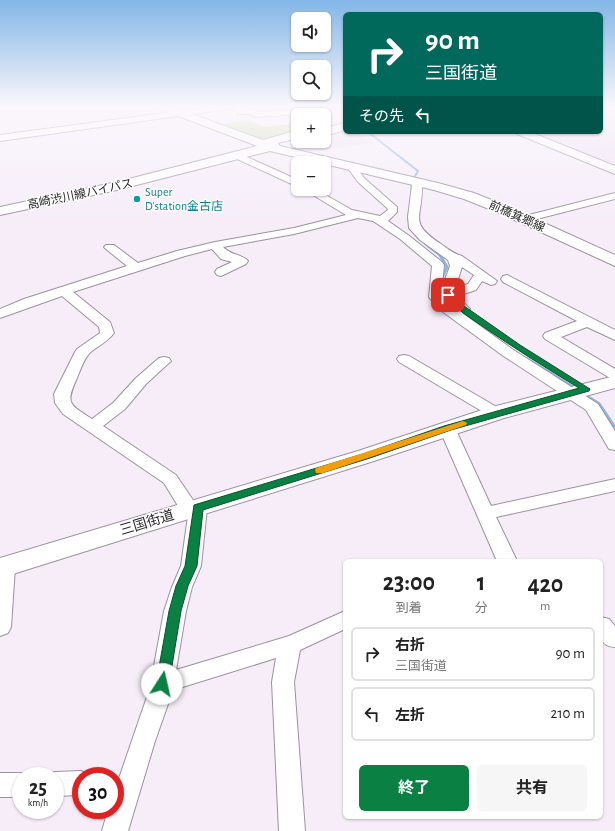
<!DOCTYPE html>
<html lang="ja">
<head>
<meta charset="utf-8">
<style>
  body { margin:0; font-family:"Alegreya Sans","Noto Sans JP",sans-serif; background:#f6f6f6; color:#222; height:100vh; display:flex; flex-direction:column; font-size:15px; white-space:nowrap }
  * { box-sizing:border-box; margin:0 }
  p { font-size:13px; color:#767676 }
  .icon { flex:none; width:22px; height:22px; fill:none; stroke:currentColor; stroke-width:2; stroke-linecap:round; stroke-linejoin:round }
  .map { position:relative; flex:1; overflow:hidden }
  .details { position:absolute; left:343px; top:559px; width:260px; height:260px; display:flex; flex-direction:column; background:#fff; border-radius:6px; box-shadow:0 1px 3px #0004 }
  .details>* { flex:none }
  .top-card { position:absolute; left:343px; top:12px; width:260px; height:122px; border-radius:6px; box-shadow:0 1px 3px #0004; background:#00695c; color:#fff; overflow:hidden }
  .controls { position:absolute; left:291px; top:12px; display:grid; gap:8px }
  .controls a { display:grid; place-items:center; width:40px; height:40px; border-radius:6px; background:#fff; box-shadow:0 1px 3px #0004; font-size:20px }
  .speed { position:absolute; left:12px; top:767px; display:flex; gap:8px; font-size:20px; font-weight:700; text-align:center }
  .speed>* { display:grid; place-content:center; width:52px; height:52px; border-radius:50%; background:#fff; box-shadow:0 1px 3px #0004; line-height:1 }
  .speed small { font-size:10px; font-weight:400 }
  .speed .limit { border:6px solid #d22; background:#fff; color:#111 }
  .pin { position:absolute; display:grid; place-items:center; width:34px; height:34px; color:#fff; margin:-17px; border-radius:8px; box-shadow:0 2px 6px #0006 }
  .me { position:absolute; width:44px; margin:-22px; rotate:10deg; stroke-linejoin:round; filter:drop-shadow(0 0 3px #0008) }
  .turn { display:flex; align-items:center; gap:14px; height:84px; padding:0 16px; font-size:18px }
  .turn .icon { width:52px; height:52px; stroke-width:2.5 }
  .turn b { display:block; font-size:28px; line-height:34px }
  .then { display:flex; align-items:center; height:38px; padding:0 16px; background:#0003; gap:8px; font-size:15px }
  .eta { display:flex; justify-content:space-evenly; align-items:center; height:68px; text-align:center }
  .eta b { font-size:24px; font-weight:700; line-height:28px }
  .action { display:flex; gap:8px; margin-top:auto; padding:8px 16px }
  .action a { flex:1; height:46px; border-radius:6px; background:#0b8043; color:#fff; font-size:16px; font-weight:700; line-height:46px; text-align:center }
  .action a+a { background:#f6f6f6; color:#222 }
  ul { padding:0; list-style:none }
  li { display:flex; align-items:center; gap:12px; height:54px; margin:0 8px 6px; padding:0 8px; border:2px solid #e0e0e0; border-radius:6px }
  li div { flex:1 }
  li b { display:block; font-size:15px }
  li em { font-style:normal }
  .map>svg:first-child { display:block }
  .commercial { fill:#ece2f7 }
  .built { fill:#efe1f3 }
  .education { fill:#f0e1f4 }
  .green { fill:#c8dba4 }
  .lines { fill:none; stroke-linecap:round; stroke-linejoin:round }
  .stream-far2 { stroke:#8bb8e4; stroke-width:2 }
  .stream-far1 { stroke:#8bb8e4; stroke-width:3 }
  .stream { stroke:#8bb8e4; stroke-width:3.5 }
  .minor-casing { stroke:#9b929d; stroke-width:2 }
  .tertiary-casing { stroke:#9b929d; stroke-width:2 }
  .primary-casing { stroke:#9b929d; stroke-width:2 }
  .minor { fill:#fff; fill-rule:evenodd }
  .tertiary { fill:#fff; fill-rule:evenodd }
  .primary { fill:#fff; fill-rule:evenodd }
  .route { fill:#0b8043; stroke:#07532c }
  .slow { fill:#f59e0b }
  .culture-dot { fill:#0f9aa8; stroke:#fff; stroke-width:1.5 }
  .labels { text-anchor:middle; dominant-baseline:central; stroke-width:3; stroke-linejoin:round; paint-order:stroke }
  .far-culture-label { font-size:12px; fill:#0d838f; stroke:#fff; text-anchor:start }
  .far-street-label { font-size:12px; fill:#2a272b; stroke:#fff }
  .street-label { font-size:14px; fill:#2a272b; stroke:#fff }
</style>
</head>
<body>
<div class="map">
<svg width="615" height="831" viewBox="0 0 615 831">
  <rect width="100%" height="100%" fill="#f6edf9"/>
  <polygon class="commercial" points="345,130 345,132 356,132 373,143 308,152 292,148 292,143 301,141 324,141 324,135"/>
  <polygon class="built" points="241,106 341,106 343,110 259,115 245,111 240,107"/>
  <polygon class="education" points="601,106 615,106 615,168 526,132 601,132"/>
  <polygon class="green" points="248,120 264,127 291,124 298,131 274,138 258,138 223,124"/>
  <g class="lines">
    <polyline class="stream-far2" points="368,132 418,171 411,183 412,190"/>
    <g class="stream-far1">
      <polyline points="412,189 412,192"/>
      <polyline points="409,214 410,227 418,237"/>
      <polyline points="426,244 440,255 447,267 441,280"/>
      <polyline points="441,288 443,297"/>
    </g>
    <g class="stream">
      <polyline points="443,296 447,301"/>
      <polyline points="527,359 576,389"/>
      <polyline points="583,394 599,404 615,428"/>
    </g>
    <g class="minor-casing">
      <g id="minor">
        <polygon points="217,106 241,106 243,109 252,109 258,112 317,109 321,111 317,113 256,117 250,114 238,114 235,108 0,141 0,135"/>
        <polygon points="238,153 298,180 298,187 235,158 233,156 235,154"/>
        <path d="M352,164l3,1 9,13 33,29v5l-9,9 20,14 34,27 2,3 -3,31 8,8 -7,-9 1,-10 7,-19 -2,-6 -28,-20 -11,-12 -1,-11 4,-32 4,-5h6l2,2 -2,3c1,33 -15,37 19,59 7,5 13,10 21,12l35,25 -2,3 -4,1 -9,-4 -6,9 -19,6 13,13 -2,3 -6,1 50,36 86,55 17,27v19l-6,-1 -23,-39 -84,-55 -63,-46 -10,-12 3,-31 -32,-27 -27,-18 -15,-3 -64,16 -71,13c9,9 19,7 25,14l-2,3 -25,12 -4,-1 -2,-3 2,-3 15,-7 -11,-3 -9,-10 -27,7 -112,36 37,30 4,11c-8,11 -20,14 -26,22 -5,6 -8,16 -11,23 -12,26 -8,26 15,41l21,-16 23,-25 23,-20 5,-1 5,1 2,3 -25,23 -21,25 -22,17 73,49 19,28 3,-1 7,2 2,4 -6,58 -9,21 -6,24 -10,59 113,-34 56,-25v18l-45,21 -6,32 11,149h-26l-7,-149 4,-24 -103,32 -18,51 -27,90h-26l6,-21h7v-20l35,-102 14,-77 8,-24 9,-21 7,-50 -5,-2 -19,-31 -101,-69 -8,-11 -1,-9 21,-42 2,-3 23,-16 -1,-6 -37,-31 -62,22v-9l24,-10 103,-33 -21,-17 -2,-2 2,-2h8l24,18 39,-12 38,-9 79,-14 52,-13 -43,-26h12l37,21 28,6 8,-6 -1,-2 -29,-26 -11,-15zM462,267l12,8 -6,9 -13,4z"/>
        <polygon points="615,193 615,199 525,222 520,219 521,217"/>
        <polygon points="507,275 615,330 615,340 587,327 561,337 615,369 615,379 610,378 545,339 543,336 545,333 577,321 503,282 501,279 503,276"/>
        <polygon points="404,355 409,356 502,410 504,413 502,416 496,418 490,416 399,362 397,359 399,356"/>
        <polygon points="447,423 453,425 455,428 491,506 615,479 615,491 496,517 517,561 497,561 439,428 441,425"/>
        <polygon points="5,560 12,562 15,567 11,627 8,633 0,636 0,561"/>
        <path d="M601,617l8,2 6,7v21c-19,-1 -14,-17 -14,-30z"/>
        <polygon points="81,771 91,776 81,776 81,795 55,796 55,776 46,775 55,772"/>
        <polygon points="0,773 21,773 29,776 21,776 21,797 0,797"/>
      </g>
    </g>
    <g class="tertiary-casing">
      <polygon id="tertiary" points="516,132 530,132 615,166 615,174 517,134"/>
    </g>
    <g class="primary-casing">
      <g id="primary">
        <polygon points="156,106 170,106 263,140 298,130 298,138 278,143 280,146 438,183 474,193 509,207 615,255 615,266 499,213 464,199 434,190 270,151 117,190 0,215 0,207 117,182 257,146 157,108"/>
        <polygon points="345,123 345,130 324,136 324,128"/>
        <polygon points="615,376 615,388 504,418 374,461 0,578 0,558 358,451 488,408"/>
      </g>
    </g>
    <use href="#minor" class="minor"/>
    <use href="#tertiary" class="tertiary"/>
    <use href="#primary" class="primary"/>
  </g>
  <linearGradient id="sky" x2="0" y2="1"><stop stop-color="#83b6e6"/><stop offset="0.48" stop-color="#fbf7fc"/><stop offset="1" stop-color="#fbf7fc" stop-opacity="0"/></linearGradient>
  <rect width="615" height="222" fill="url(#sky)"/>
  <path class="route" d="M446,293h5l5,7 11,8 53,37 70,44 -1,2 -138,39 -81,28 -167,52 -6,56 -9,20 -7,25 -12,73 -2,4 -5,2 -4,-2 -2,-4 13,-73 7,-25 9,-20 9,-61 169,-51 81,-28 135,-38c-33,-20 -65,-40 -97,-62 -13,-9 -28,-18 -37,-31z"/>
  <polygon class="slow" points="463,421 467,423 466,425 323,473 316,473 315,470 316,468"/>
  <circle class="culture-dot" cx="137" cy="199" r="4"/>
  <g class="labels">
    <g class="far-culture-label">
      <text x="145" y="192">Super<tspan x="145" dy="14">D'station金古店</tspan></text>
    </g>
    <g class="far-street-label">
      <text transform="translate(80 194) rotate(-12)">高崎渋川線バイパス</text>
      <text transform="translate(517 216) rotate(24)">前橋箕郷線</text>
    </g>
    <g class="street-label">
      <text transform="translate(147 523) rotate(-17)">三国街道</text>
    </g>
  </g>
</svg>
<div class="controls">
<a><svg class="icon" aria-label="sound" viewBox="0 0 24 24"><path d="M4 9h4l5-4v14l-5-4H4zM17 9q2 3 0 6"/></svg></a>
<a><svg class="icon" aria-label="search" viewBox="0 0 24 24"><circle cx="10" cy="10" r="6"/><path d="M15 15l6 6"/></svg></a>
<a>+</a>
<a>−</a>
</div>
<div class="speed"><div>25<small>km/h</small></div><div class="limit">30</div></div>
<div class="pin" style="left:448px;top:295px;background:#d93025"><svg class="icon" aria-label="arrive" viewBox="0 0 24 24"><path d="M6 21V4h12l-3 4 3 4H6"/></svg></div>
<svg class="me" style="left:162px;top:684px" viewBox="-20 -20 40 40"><circle r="19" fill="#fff"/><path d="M0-13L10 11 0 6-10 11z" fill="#0b8043"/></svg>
<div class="top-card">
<div class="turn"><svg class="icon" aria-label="right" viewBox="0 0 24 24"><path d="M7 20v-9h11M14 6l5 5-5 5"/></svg><div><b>90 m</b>三国街道</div></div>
<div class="then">その先<svg class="icon" aria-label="left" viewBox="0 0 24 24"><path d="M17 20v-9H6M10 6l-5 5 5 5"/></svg></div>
</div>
<section class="details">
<div class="eta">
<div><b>23:00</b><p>到着</p></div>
<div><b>1</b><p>分</p></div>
<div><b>420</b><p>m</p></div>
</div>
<ul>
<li><svg class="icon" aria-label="right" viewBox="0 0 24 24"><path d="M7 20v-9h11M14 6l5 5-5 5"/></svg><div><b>右折</b><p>三国街道</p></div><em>90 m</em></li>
<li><svg class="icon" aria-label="left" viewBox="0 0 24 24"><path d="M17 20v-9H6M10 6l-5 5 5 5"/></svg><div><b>左折</b></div><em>210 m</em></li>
</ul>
<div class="action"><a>終了</a><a>共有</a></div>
</section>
</div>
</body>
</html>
